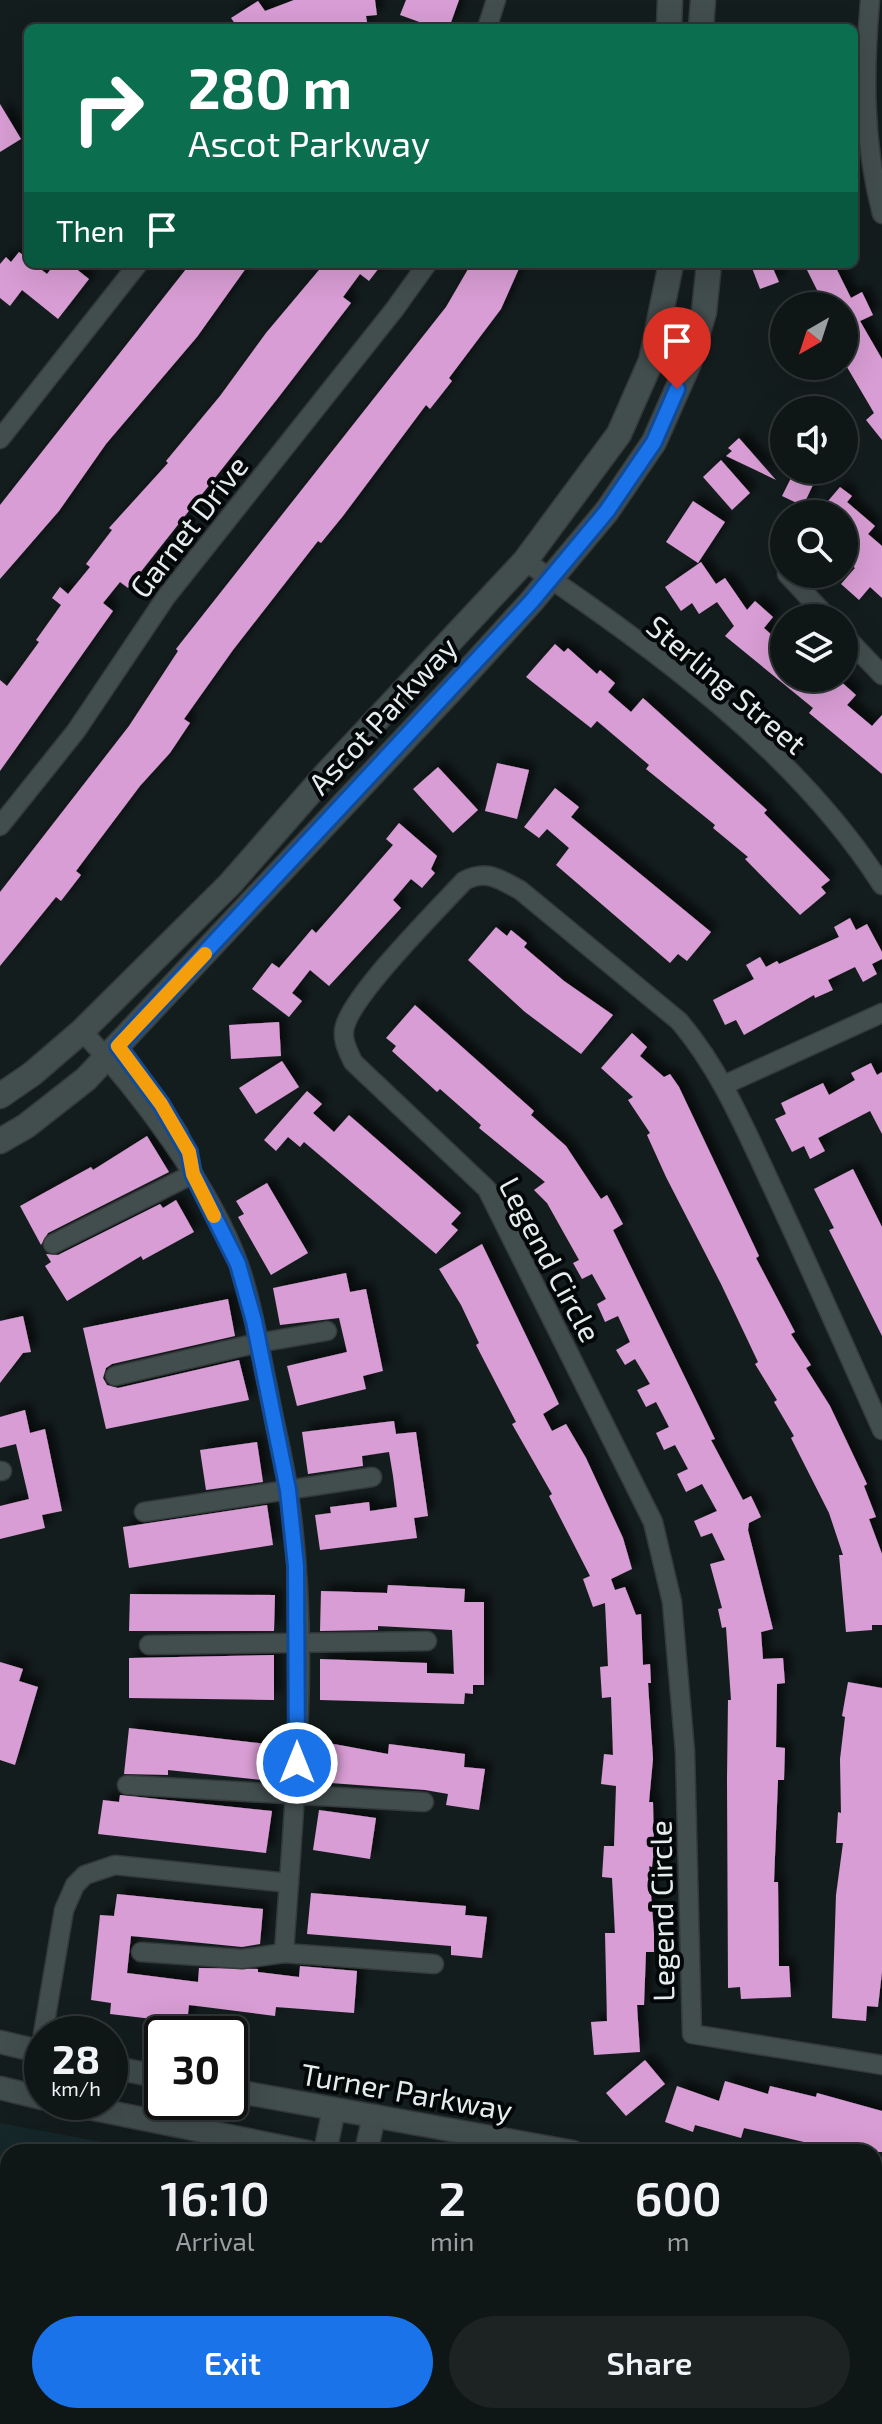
<!DOCTYPE html>
<html lang="en">
<head>
<meta charset="utf-8">
<style>
  body { margin:0; font-family:"Exo 2",sans-serif; background:#1d2323; color:#f1f3f6; height:100vh; display:flex; flex-direction:column; font-size:30px; white-space:nowrap }
  * { box-sizing:border-box; margin:0 }
  p { font-size:26px; color:#9b9fa1 }
  .icon { flex:none; width:44px; height:44px; fill:none; stroke:currentColor; stroke-width:2; stroke-linecap:round; stroke-linejoin:round }
  .map { position:relative; flex:1; overflow:hidden }
  .side { position:absolute; left:0px; top:2144px; width:882px; height:280px; display:flex; flex-direction:column; background:#0f1616; border-radius:24px 24px 0 0; box-shadow:0 8px 32px #0002,0 0 0 2px #2f3535 }
  .side>* { flex:none }
  .hud { position:absolute; left:24px; top:24px; width:834px; height:244px; border-radius:12px; box-shadow:0 8px 32px #0002,0 0 0 2px #2f3535; background:#0b6e4f; color:#fff; overflow:hidden }
  .needle { width:52px; rotate:219deg }
  .buttons { position:absolute; left:770px; top:292px; display:grid; gap:16px }
  .buttons a { display:grid; place-items:center; width:88px; height:88px; border-radius:50%; background:#0f1616; box-shadow:0 8px 32px #0002,0 0 0 2px #2f3535; font-size:40px }
  .speed { position:absolute; left:24px; top:2016px; display:flex; gap:16px; font-size:40px; font-weight:700; text-align:center }
  .speed>* { display:grid; place-content:center; width:104px; height:104px; border-radius:50%; background:#0f1616; box-shadow:0 8px 32px #0002,0 0 0 2px #2f3535; line-height:1 }
  .speed small { font-size:20px; font-weight:400 }
  .speed .limit { border:4px solid #111; border-radius:12px; background:#fff; color:#111 }
  .pin { position:absolute; display:grid; place-items:center; width:68px; height:68px; color:#fff; margin:-82px -34px; border-radius:50% 50% 50% 0; rotate:-45deg; box-shadow:0 0 8px #0007 }
  .pin .icon { rotate:45deg }
  .me { position:absolute; width:88px; margin:-44px; rotate:0deg; stroke-linejoin:round; filter:drop-shadow(0 0 6px #0008) }
  .turn { display:flex; align-items:center; gap:28px; height:168px; padding:0 32px; font-size:36px }
  .turn .icon { width:104px; height:104px; stroke-width:2.5 }
  .turn b { display:block; font-size:56px; line-height:68px }
  .then { display:flex; align-items:center; height:76px; padding:0 32px; background:#0003; gap:16px; font-size:30px }
  .eta { display:flex; justify-content:space-evenly; align-items:center; height:136px; text-align:center }
  .eta b { font-size:48px; font-weight:600; line-height:56px }
  .action { display:flex; gap:16px; margin-top:auto; padding:16px 32px }
  .action a { flex:1; height:92px; border-radius:48px; background:#1a73e8; color:#fff; font-size:32px; font-weight:600; line-height:92px; text-align:center }
  .action a+a { background:#1d2323; color:#f1f3f6 }
  .map>svg:first-child { display:block }
  .built { fill:#16272a }
  .building { fill:#d89dd4; filter:url(#shadow) }
  .lines { fill:none; stroke-linecap:round; stroke-linejoin:round }
  .minor-casing { stroke:#34393a; stroke-width:21 }
  .tertiary-casing { stroke:#34393a; stroke-width:25 }
  .secondary-casing { stroke:#34393a; stroke-width:27 }
  .minor { stroke:#424d4e; stroke-width:18 }
  .tertiary { stroke:#424d4e; stroke-width:22 }
  .secondary { stroke:#424d4e; stroke-width:24 }
  .route-casing { stroke:#114b97; stroke-width:20 }
  .route { stroke:#1a73e8; stroke-width:14 }
  .slow { stroke:#f59e0b; stroke-width:14 }
  .labels { text-anchor:middle; dominant-baseline:central; stroke-width:8; stroke-linejoin:round; paint-order:stroke }
  .street-label { font-size:30px; fill:#e6eced; stroke:#040707 }
</style>
</head>
<body>
<div class="map">
<svg width="882" height="2424" viewBox="0 0 882 2424">
  <defs>
    <filter id="shadow"><feDropShadow dx="7" dy="-7" stdDeviation="4" flood-color="#0009"/></filter>
  </defs>
  <rect width="100%" height="100%" fill="#141d1e"/>
  <polygon class="built" points="0,2123 156,2152 8,2152 8,2416 874,2416 874,2293 882,2295 882,2424 0,2424"/>
  <g class="building">
    <polygon points="294,0 375,0 377,15 366,16 368,28 238,28 231,18 258,1 265,11"/>
    <polygon points="406,0 459,0 449,28 436,28 400,15"/>
    <polygon points="0,104 21,139 0,152"/>
    <polygon points="19,252 28,259 28,264 34,264 47,274 55,264 70,264 89,279 58,319 22,290 10,306 0,298 0,264 6,257 11,262"/>
    <polygon points="190,264 249,264 197,337 106,444 59,511 0,579 0,505"/>
    <polygon points="324,264 382,264 369,281 360,274 343,297 351,303 278,398 128,588 120,582 103,603 113,611 0,771 0,680 7,686 39,642 36,640 61,605 52,598 60,587 68,594 90,567 86,564 112,530 109,528 168,463 166,461 220,396 266,333"/>
    <polygon points="471,264 521,264 501,309 449,378 452,381 430,409 426,405 343,516 321,543 318,541 233,650 184,719 190,723 170,753 140,786 76,871 81,875 61,901 56,897 0,966 0,892 129,726 178,651 176,649 446,307"/>
    <polygon points="761,264 771,264 779,282 760,289 752,268"/>
    <polygon points="804,264 834,264 851,298 862,292 873,315 860,321 882,359 882,440 866,420 874,413 844,362 844,306 825,306"/>
    <polygon points="739,438 776,480 726,456 732,451 728,448"/>
    <polygon points="721,460 750,493 732,510 703,477"/>
    <polygon points="795,470 820,470 803,506 782,496"/>
    <polygon points="840,487 852,496 847,502 875,526 868,534 882,546 882,598 870,587 859,600 841,584 855,568 844,559 844,514 817,514"/>
    <polygon points="693,501 725,522 698,563 666,542"/>
    <polygon points="701,562 716,584 725,578 747,610 755,601 773,617 764,628 784,646 784,678 819,678 831,688 838,679 856,695 847,705 872,726 882,715 882,774 809,713 813,708 725,636 734,626 717,602 699,614 692,603 681,611 665,587"/>
    <polygon points="555,644 564,652 568,648 597,674 600,670 615,683 608,692 631,712 643,698 767,810 764,813 830,880 821,887 826,893 800,915 745,859 748,857 713,828 715,825 646,769 649,765 597,721 591,728 526,677"/>
    <polygon points="497,763 529,770 517,819 485,811"/>
    <polygon points="438,767 478,810 453,833 413,789"/>
    <polygon points="555,788 579,807 571,817 711,932 687,961 678,954 670,963 556,865 569,848 547,829 539,838 524,827"/>
    <polygon points="399,823 437,856 431,869 435,873 422,888 411,879 393,900 401,908 329,986 310,970 292,993 302,1001 289,1017 252,989 272,963 279,968 312,929 316,933 393,845 386,839"/>
    <polygon points="850,918 856,930 867,924 882,952 882,959 872,964 877,974 863,982 855,967 828,980 833,990 815,998 814,995 744,1035 736,1020 725,1025 713,1000 754,979 746,965 760,957 766,967 777,961 779,964 839,937 834,927"/>
    <polygon points="496,927 507,936 511,930 527,943 524,947 564,981 613,1015 581,1054 525,1012 468,960"/>
    <polygon points="415,1005 534,1111 531,1115 566,1146 601,1199 607,1195 623,1224 613,1230 715,1439 711,1440 743,1500 751,1496 761,1517 749,1523 748,1530 773,1629 761,1632 763,1659 783,1658 785,1683 777,1684 776,1747 785,1748 784,1780 778,1780 774,1882 778,1882 779,1966 789,1966 791,1997 741,1999 740,1987 728,1988 727,1779 728,1700 731,1700 726,1627 722,1628 718,1609 722,1608 710,1564 725,1560 712,1533 701,1537 694,1521 717,1511 702,1484 686,1492 677,1474 688,1469 675,1445 664,1450 656,1433 669,1427 656,1402 646,1407 637,1390 650,1384 635,1359 625,1365 616,1350 630,1342 618,1316 605,1322 597,1304 606,1299 592,1274 582,1279 573,1263 579,1260 547,1203 534,1190 545,1182 479,1128 481,1125 440,1089 437,1092 392,1051 396,1046 386,1038"/>
    <polygon points="279,1022 281,1056 231,1059 229,1025"/>
    <polygon points="632,1033 647,1047 640,1056 664,1077 670,1074 679,1087 759,1256 756,1258 795,1332 791,1334 811,1365 806,1368 830,1406 867,1484 864,1486 876,1517 869,1519 882,1554 882,1625 872,1625 872,1630 846,1632 839,1555 843,1555 829,1513 791,1438 794,1436 774,1402 777,1400 755,1364 758,1362 721,1284 666,1177 647,1135 650,1133 628,1100 633,1097 601,1068"/>
    <polygon points="282,1061 299,1087 256,1114 239,1088"/>
    <polygon points="871,1063 877,1075 882,1072 882,1134 870,1111 818,1138 825,1151 810,1159 804,1146 792,1152 775,1119 786,1114 781,1103 823,1083 829,1095 855,1080 851,1073"/>
    <polygon points="307,1091 322,1104 313,1113 334,1132 349,1115 461,1213 451,1224 458,1230 436,1254 304,1142 300,1147 288,1137 276,1151 264,1140"/>
    <polygon points="147,1136 169,1172 48,1233 41,1245 20,1206 91,1167 93,1170"/>
    <polygon points="853,1169 882,1227 882,1336 829,1230 834,1228 814,1189"/>
    <polygon points="267,1183 308,1253 271,1275 238,1217 244,1214 236,1201"/>
    <polygon points="176,1200 194,1232 143,1260 141,1256 67,1301 45,1266 51,1262 46,1254 58,1255 160,1204 163,1208"/>
    <polygon points="482,1244 559,1404 543,1414 552,1431 566,1424 586,1458 623,1538 632,1569 611,1579 615,1590 625,1587 636,1615 641,1614 643,1665 650,1664 651,1683 648,1683 653,1759 649,1802 653,1802 654,1849 652,1867 649,1866 654,1934 654,1952 646,1952 644,2005 637,2005 640,2052 594,2055 591,2022 607,2021 605,1933 615,1933 612,1878 602,1877 604,1846 614,1846 616,1786 601,1784 604,1754 613,1755 611,1697 602,1698 600,1667 608,1666 605,1603 593,1607 583,1579 590,1576 549,1496 552,1494 512,1424 516,1422 476,1345 479,1343 461,1305 439,1269"/>
    <polygon points="346,1273 350,1292 366,1289 383,1371 363,1376 366,1389 297,1406 287,1366 347,1352 339,1318 280,1325 273,1288"/>
    <polygon points="228,1299 235,1336 112,1364 106,1368 103,1378 107,1385 118,1388 239,1360 249,1400 106,1429 83,1328"/>
    <polygon points="23,1316 31,1352 23,1353 0,1383 0,1321"/>
    <polygon points="25,1410 30,1433 45,1429 62,1511 42,1515 45,1528 0,1539 0,1506 29,1499 16,1444 0,1448 0,1417"/>
    <polygon points="394,1421 396,1434 416,1432 428,1516 414,1518 417,1538 320,1550 315,1515 331,1513 330,1507 369,1502 370,1511 397,1507 393,1476 389,1452 362,1456 363,1466 308,1474 302,1432"/>
    <polygon points="257,1442 263,1482 206,1490 200,1450"/>
    <polygon points="267,1505 273,1545 129,1568 123,1527"/>
    <polygon points="388,1585 465,1589 464,1602 484,1602 484,1685 473,1685 473,1694 465,1693 464,1704 320,1700 320,1659 427,1663 427,1673 454,1674 452,1630 378,1626 378,1630 320,1631 321,1591 387,1593"/>
    <polygon points="130,1594 275,1595 274,1631 129,1631"/>
    <polygon points="274,1655 274,1700 129,1698 129,1658"/>
    <polygon points="0,1662 23,1669 19,1681 38,1687 15,1765 0,1760"/>
    <polygon points="848,1682 882,1688 882,1972 878,2007 867,2006 866,2021 832,2018 836,1895 843,1843 836,1843 838,1812 841,1813 840,1759 845,1717 842,1716"/>
    <polygon points="129,1728 276,1745 271,1781 168,1770 168,1775 124,1774"/>
    <polygon points="323,1742 388,1754 389,1744 465,1754 464,1767 485,1769 479,1810 446,1805 448,1794 425,1790 317,1782"/>
    <polygon points="120,1795 272,1811 266,1853 98,1834 103,1800 119,1802"/>
    <polygon points="319,1810 376,1818 370,1859 313,1850"/>
    <polygon points="311,1893 466,1906 465,1915 487,1917 482,1958 451,1955 451,1946 307,1934"/>
    <polygon points="117,1894 263,1909 260,1944 242,1947 131,1936 127,1973 198,1982 199,1968 258,1969 258,1972 299,1977 300,1966 357,1971 354,2013 276,2007 275,2016 189,2005 187,2023 110,2014 111,2003 91,2000 100,1915 114,1916"/>
    <polygon points="645,2060 665,2084 626,2116 606,2093"/>
    <polygon points="725,2081 768,2094 770,2086 816,2097 817,2093 882,2111 882,2152 859,2152 835,2145 834,2149 744,2128 741,2138 695,2125 693,2132 665,2122 677,2086 719,2101"/>
  </g>
  <g class="lines">
    <g class="minor-casing">
      <g id="minor">
        <path d="M870,0c-6,73 -7,142 12,214"/>
        <polyline points="487,28 496,0"/>
        <polyline points="0,439 138,264"/>
        <path d="M525,561c131,90 270,188 357,324"/>
        <polyline points="787,574 828,618"/>
        <polyline points="844,635 882,675"/>
        <polyline points="0,826 76,731 166,597 394,310 427,264"/>
        <path d="M82,1031c57,60 129,156 157,234 14,40 20,82 29,123 6,34 15,67 20,101 24,152 6,311 -4,464"/>
        <polyline points="118,1046 179,1134"/>
        <polyline points="724,1085 882,1013"/>
        <polyline points="53,1244 193,1174"/>
        <polyline points="115,1376 258,1343 327,1331"/>
        <path d="M882,1430c-37,-83 -74,-167 -113,-250 -26,-56 -50,-112 -90,-159l-159,-131c-21,-11 -33,-21 -56,-9 -26,28 -110,112 -119,145 -4,12 3,25 8,36l134,127 166,333 19,80 13,150 7,282 190,31"/>
        <polyline points="0,1471 2,1471"/>
        <polyline points="144,1512 372,1477"/>
        <polyline points="149,1645 427,1641"/>
        <polyline points="127,1785 424,1802"/>
        <polyline points="141,1952 242,1959 284,1953 434,1964"/>
        <polyline points="43,2034 64,1910 75,1885 85,1875 115,1865 289,1883"/>
        <polyline points="34,2096 42,2041"/>
      </g>
    </g>
    <g class="tertiary-casing">
      <g id="tertiary">
        <polyline points="0,2042 42,2052"/>
        <polyline points="110,2067 162,2077"/>
        <polyline points="0,2088 42,2098"/>
        <polyline points="230,2090 573,2152"/>
        <polyline points="59,2102 308,2152"/>
        <polyline points="325,2152 334,2109"/>
        <polyline points="366,2152 374,2116"/>
        <polyline points="874,2213 882,2215"/>
        <polyline points="874,2264 882,2266"/>
        <polyline points="279,2424 280,2416"/>
        <polyline points="319,2424 320,2416"/>
      </g>
    </g>
    <g class="secondary-casing">
      <g id="secondary">
        <polyline points="669,28 670,0"/>
        <polyline points="701,28 703,0"/>
        <polyline points="0,1096 32,1074 82,1031 230,884 328,772 525,561 619,434 651,361 671,264"/>
        <polyline points="0,1141 26,1126 86,1079 452,689 531,602 607,511 654,442 689,363 704,312 709,264"/>
      </g>
    </g>
    <use href="#minor" class="minor"/>
    <use href="#tertiary" class="tertiary"/>
    <use href="#secondary" class="secondary"/>
  </g>
  <g class="lines">
    <g class="route-casing">
      <polyline id="route" points="297,1763 296,1566 288,1490 254,1321 238,1264 193,1174 189,1152 161,1104 118,1046 531,602 607,511 654,442 677,389"/>
    </g>
    <use href="#route" class="route"/>
    <polyline class="slow" points="205,954 118,1046 161,1104 189,1152 193,1174 214,1216"/>
  </g>
  <g class="labels">
    <g class="street-label">
      <text transform="translate(188 526) rotate(-52)">Garnet Drive</text>
      <text transform="translate(727 684) rotate(40)">Sterling Street</text>
      <text transform="translate(382 715) rotate(-47)">Ascot Parkway</text>
      <text transform="translate(551 1259) rotate(62)">Legend Circle</text>
      <text transform="translate(661 1911) rotate(-91)">Legend Circle</text>
      <text transform="translate(407 2091) rotate(10)">Turner Parkway</text>
    </g>
  </g>
</svg>
<div class="buttons">
<a><svg class="needle" viewBox="-14 -14 28 28"><path d="M0-13l5 13h-10z" fill="#e53935"/><path d="M0 13l5-13h-10z" fill="#9b9fa1"/></svg></a>
<a><svg class="icon" aria-label="sound" viewBox="0 0 24 24"><path d="M4 9h4l5-4v14l-5-4H4zM17 9q2 3 0 6"/></svg></a>
<a><svg class="icon" aria-label="search" viewBox="0 0 24 24"><circle cx="10" cy="10" r="6"/><path d="M15 15l6 6"/></svg></a>
<a><svg class="icon" aria-label="layers" viewBox="0 0 24 24"><path d="M12 4l9 5-9 5-9-5zM3 14l9 5 9-5"/></svg></a>
</div>
<div class="speed"><div>28<small>km/h</small></div><div class="limit">30</div></div>
<div class="pin" style="left:677px;top:389px;background:#d93025"><svg class="icon" aria-label="arrive" viewBox="0 0 24 24"><path d="M6 21V4h12l-3 4 3 4H6"/></svg></div>
<svg class="me" style="left:297px;top:1763px" viewBox="-20 -20 40 40"><circle r="17" fill="#1a73e8" stroke="#fff" stroke-width="3"/><path d="M0-11L8 9 0 5-8 9z" fill="#fff"/></svg>
<div class="hud">
<div class="turn"><svg class="icon" aria-label="right" viewBox="0 0 24 24"><path d="M7 20v-9h11M14 6l5 5-5 5"/></svg><div><b>280 m</b>Ascot Parkway</div></div>
<div class="then">Then<svg class="icon" aria-label="arrive" viewBox="0 0 24 24"><path d="M6 21V4h12l-3 4 3 4H6"/></svg></div>
</div>
<section class="side">
<div class="eta">
<div><b>16:10</b><p>Arrival</p></div>
<div><b>2</b><p>min</p></div>
<div><b>600</b><p>m</p></div>
</div>
<div class="action"><a>Exit</a><a>Share</a></div>
</section>
</div>
</body>
</html>
